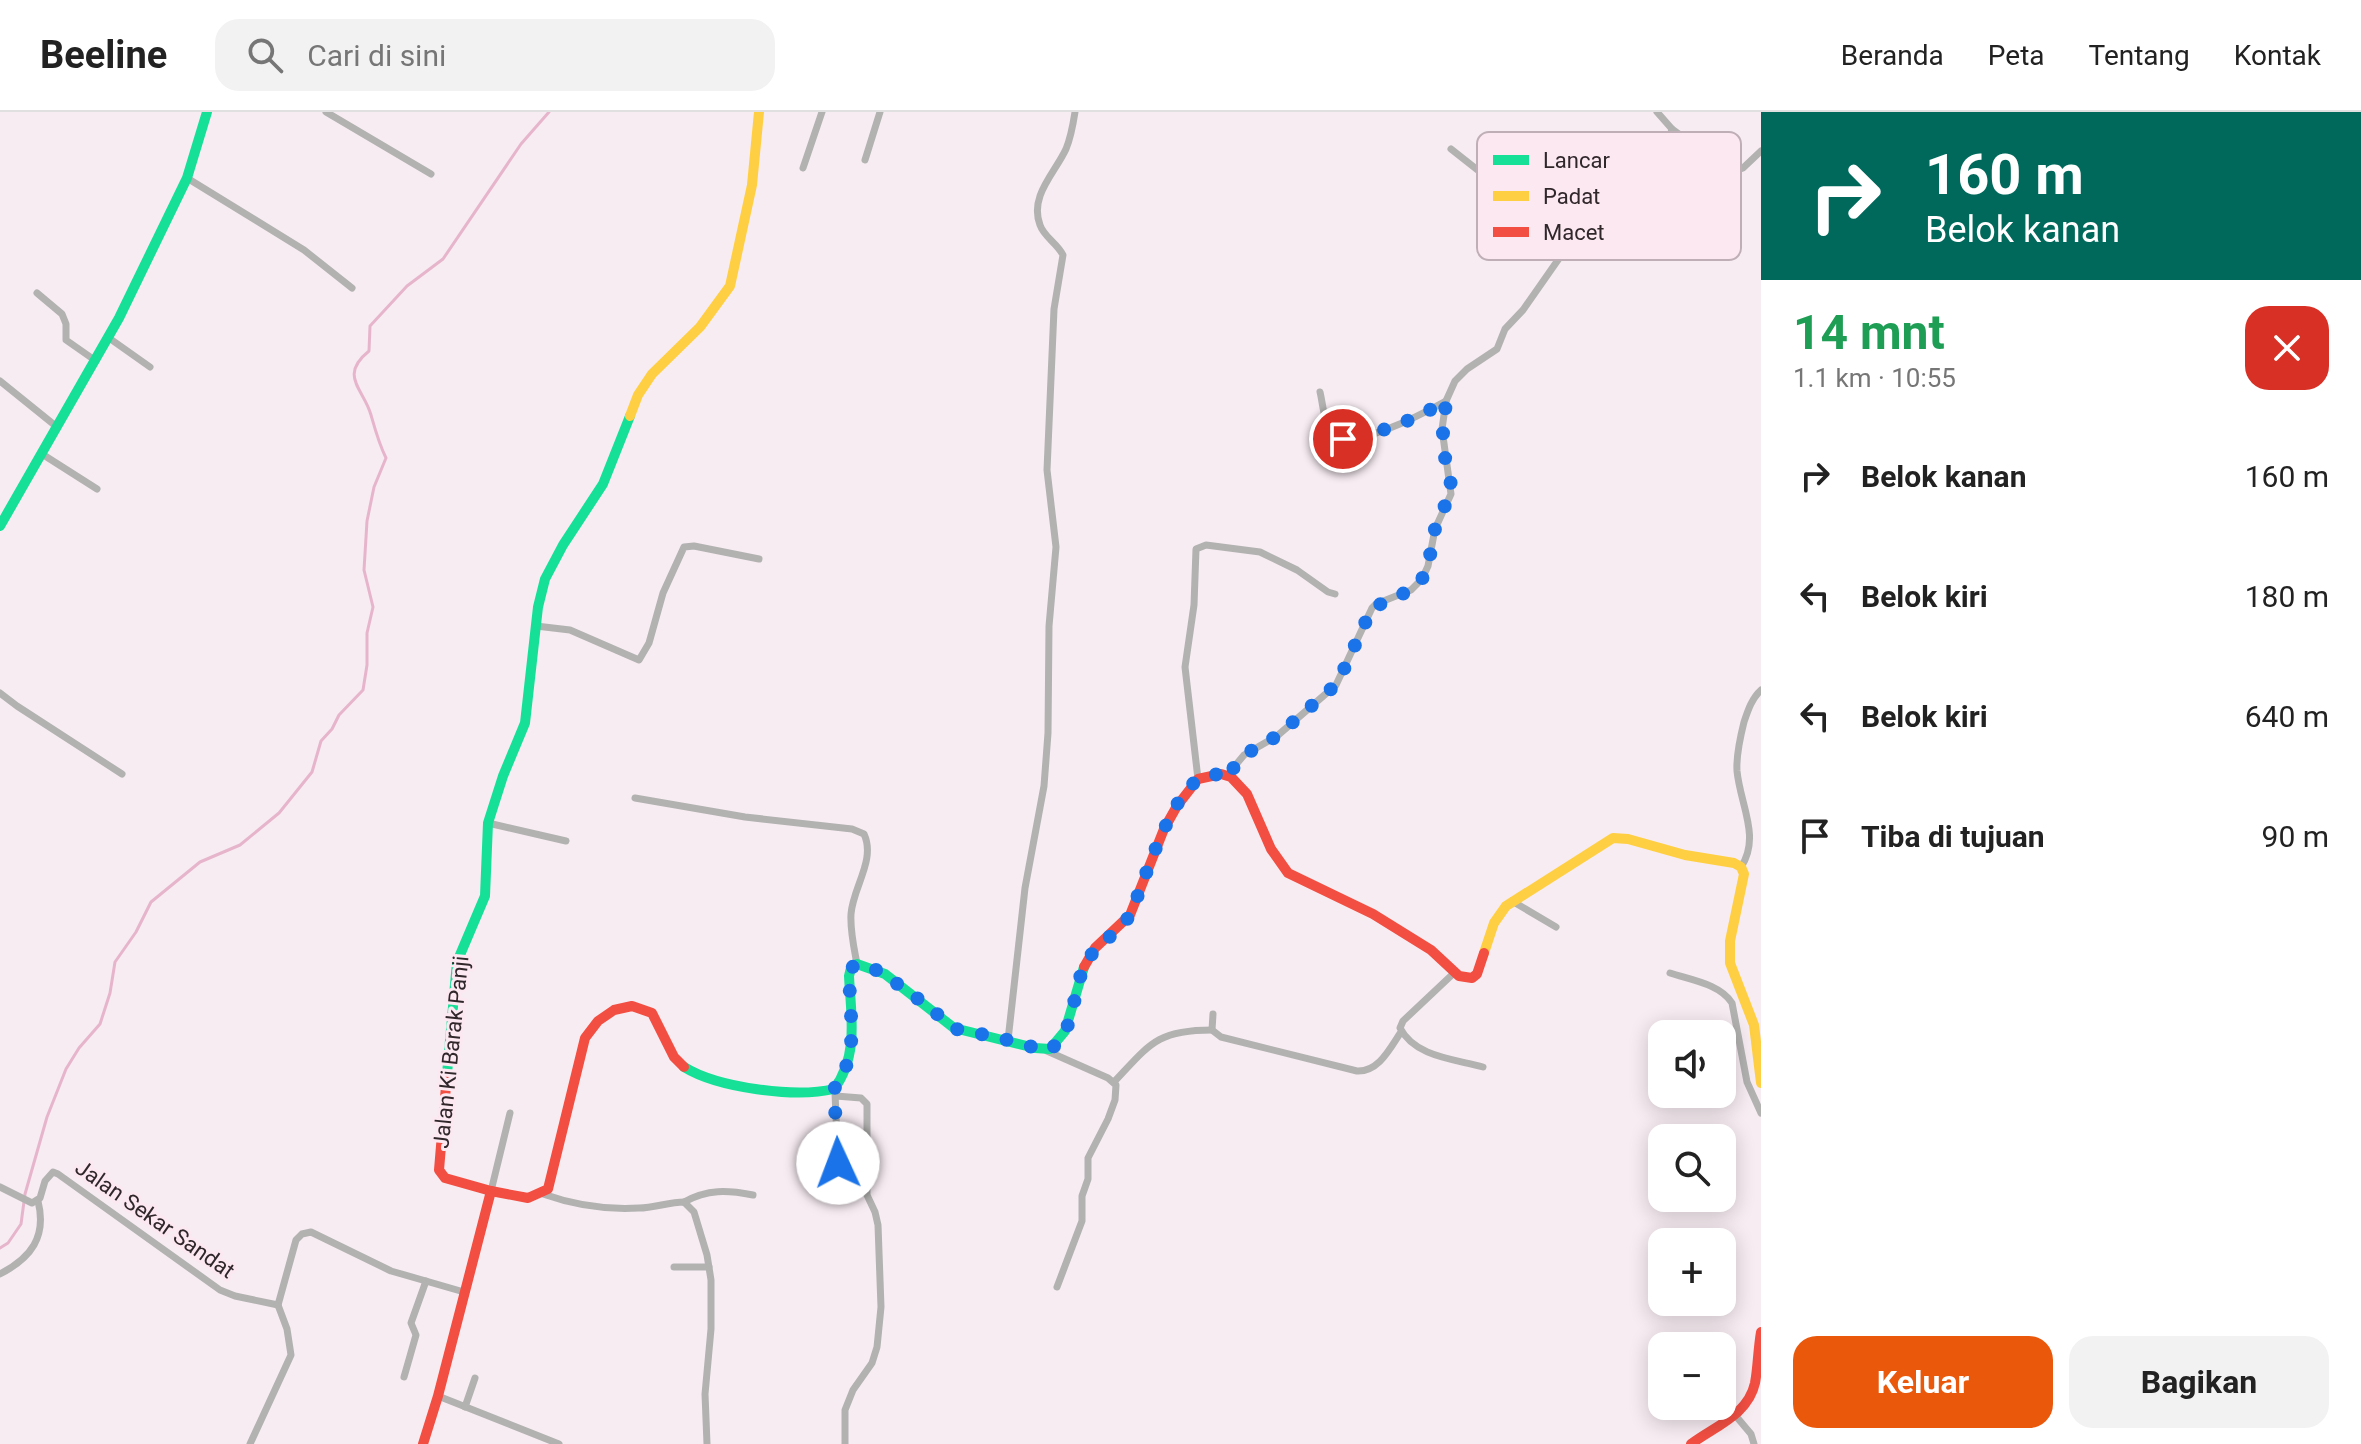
<!DOCTYPE html>
<html lang="id">
<head>
<meta charset="utf-8">
<style>
  body { margin:0; font-family:Roboto,sans-serif; background:#f2f2f2; color:#222; height:100vh; display:flex; flex-direction:column; font-size:30px; white-space:nowrap }
  * { box-sizing:border-box; margin:0 }
  p { font-size:26px; color:#767676 }
  .icon { flex:none; width:44px; height:44px; fill:none; stroke:currentColor; stroke-width:2; stroke-linecap:round; stroke-linejoin:round }
  .map { position:relative; flex:1; overflow:hidden }
  .details { display:flex; flex-direction:column; background:#fff; width:600px }
  .details>* { flex:none }
  .hud { background:#00695c; color:#fff; overflow:hidden }
  .fabs { position:absolute; left:1648px; top:908px; display:grid; gap:16px }
  .fabs a { display:grid; place-items:center; width:88px; height:88px; border-radius:16px; background:#fff; box-shadow:0 4px 20px #0003; font-size:40px }
  .pin { position:absolute; display:grid; place-items:center; width:68px; height:68px; color:#fff; margin:-34px; border:4px solid #fff; border-radius:50%; box-shadow:0 2px 8px #0007 }
  .me { position:absolute; width:88px; margin:-44px; rotate:358deg; stroke-linejoin:round; filter:drop-shadow(0 0 6px #0008) }
  .turn { display:flex; align-items:center; gap:28px; height:168px; padding:0 32px; font-size:36px }
  .turn .icon { width:104px; height:104px; stroke-width:2.5 }
  .turn b { display:block; font-size:56px; line-height:68px }
  .round { display:grid; place-items:center; flex:none; width:84px; height:84px; border-radius:24px; background:#f2f2f2 }
  .summary { display:flex; align-items:center; justify-content:space-between; height:136px; padding:0 32px }
  h1 { font-size:48px; font-weight:700; line-height:60px; color:#1e9e55 }
  .action { display:flex; gap:16px; margin-top:auto; padding:16px 32px }
  .action a { flex:1; height:92px; border-radius:24px; background:#ea580c; color:#fff; font-size:32px; font-weight:700; line-height:92px; text-align:center }
  .action a+a { background:#f2f2f2; color:#222 }
  ul { padding:0; list-style:none }
  li { display:flex; align-items:center; gap:24px; height:120px; padding:0 32px }
  li div { flex:1 }
  li b { display:block; font-size:30px }
  li em { font-style:normal }
  header { display:flex; align-items:center; gap:48px; box-sizing:border-box; height:112px; padding:0 40px; background:#fff; border-bottom:2px solid #e0e0e0 }
  header strong { font-size:38px }
  nav { display:flex; gap:44px; margin-inline-start:auto; font-size:28px }
  .search { width:560px; height:72px; background:#f2f2f2; display:flex; align-items:center; gap:20px; box-sizing:border-box; padding:0 28px; border-radius:24px; color:#767676; font-size:30px }
  main { display:flex; flex:1; min-height:0 }
  .map>svg:first-child { display:block }
  .lines { fill:none; stroke-linecap:round; stroke-linejoin:round }
  .stream { stroke:#e6b5cc; stroke-width:3 }
  .street { stroke:#b2b2b1; stroke-width:7 }
  .fast { stroke:#16e098; stroke-width:10 }
  .slow { stroke:#ffcf43; stroke-width:10 }
  .jam { stroke:#f24e42; stroke-width:10 }
  .route { stroke:#1a73e8; stroke-width:14; stroke-dasharray:0 25.2 }
  .labels { text-anchor:middle; dominant-baseline:central; stroke-width:6; stroke-linejoin:round; paint-order:stroke }
  .street-label { font-size:22px; fill:#30272b; stroke:#fce8f1 }
  .key { fill:#fce8f1; stroke:#bfaeb6; stroke-width:2 }
  .key-label { font-size:22px; fill:#30272b }
</style>
</head>
<body>
<header>
<strong>Beeline</strong>
<div class="search"><svg class="icon" aria-label="search" viewBox="0 0 24 24"><circle cx="10" cy="10" r="6"/><path d="M15 15l6 6"/></svg>Cari di sini</div>
<nav><a>Beranda</a><a>Peta</a><a>Tentang</a><a>Kontak</a></nav>
</header>
<main>
<div class="map">
<svg width="1761" height="1332" viewBox="0 0 1761 1332">
  <rect width="100%" height="100%" fill="#f7ecf2"/>
  <g class="lines">
    <path class="stream" d="M0,1136l8,-5 13,-19 4,-30 22,-77 19,-48 13,-21 21,-24 10,-31 5,-31 21,-30 15,-30 49,-40 40,-17 39,-32 33,-41 9,-31 11,-12 7,-14 24,-25 4,-25v-32l6,-26 -9,-37 3,-49 7,-34 12,-29c-7,-14 -11,-29 -15,-43 -7,-26 -33,-39 -2,-64l1,-25 37,-40 36,-27 78,-115 28,-32"/>
    <g class="street">
      <polyline points="326,0 431,62"/>
      <polyline points="1672,17 1732,60 1743,56 1761,39"/>
      <polyline points="1451,37 1569,130"/>
      <polyline points="865,48 880,0"/>
      <polyline points="803,56 822,0"/>
      <polyline points="187,66 304,138 352,176"/>
      <polyline points="1610,77 1647,103 1704,132"/>
      <polyline points="37,181 62,202 66,212 66,228 96,249"/>
      <polyline points="109,226 150,255"/>
      <polyline points="0,269 57,315"/>
      <path d="M1320,280c3,12 4,33 13,42 19,18 93,-22 113,-33"/>
      <polyline points="42,342 97,377"/>
      <polyline points="536,514 570,518 639,548 649,531 663,481 684,435 694,434 759,447"/>
      <polyline points="0,581 17,594 122,662"/>
      <path d="M1231,665l3,-10 10,-12 33,-19 59,-51 36,-77 4,-4 35,-14 11,-11 6,-13 7,-37 16,-35 -9,-65 4,-28 9,-20 12,-12 30,-20 8,-20 18,-19 79,-113c17,-18 67,-46 70,-68l-15,-17"/>
      <polyline points="1198,667 1185,555 1194,493 1196,437 1206,433 1260,440 1297,458 1328,480 1335,482"/>
      <path d="M635,686l110,19 107,12 12,5c12,26 -11,53 -13,80 -1,17 3,34 6,50"/>
      <polyline points="488,711 566,729"/>
      <path d="M1741,755c20,-30 -1,-63 -4,-96 -1,-16 3,-33 7,-49 4,-12 8,-24 17,-32"/>
      <polyline points="1512,789 1556,815"/>
      <path d="M1455,860l-52,49 -3,7c15,29 54,31 83,39"/>
      <path d="M1670,861c21,7 50,11 62,30l15,79 14,31"/>
      <path d="M1213,902l-1,16 9,7 136,34c22,1 33,-23 44,-39"/>
      <path d="M1008,928l17,-152 19,-102 4,-53 1,-107 7,-79 -9,-77 7,-161 9,-54c-6,-12 -19,-18 -23,-30 -11,-29 15,-52 26,-76 5,-12 7,-24 9,-37"/>
      <polyline points="1047,939 1108,966 1116,973 1115,988 1108,1007 1088,1046 1088,1067 1082,1084 1082,1109 1057,1175"/>
      <path d="M1114,970c36,-38 43,-52 98,-52"/>
      <polyline points="835,981 838,1051"/>
      <polyline points="836,984 861,986 867,992 867,1083 875,1100 878,1113 881,1195 877,1235 872,1251 853,1278 845,1298 845,1332"/>
      <polyline points="0,1075 32,1091 40,1086 45,1069 53,1060 58,1062 220,1178 235,1184 278,1193 296,1128 302,1122 311,1120 391,1159 464,1180"/>
      <polyline points="491,1079 510,1001"/>
      <path d="M543,1082c31,11 63,16 96,14 15,0 30,-6 45,-6l10,10 13,43 4,25v49l-6,65 2,50"/>
      <path d="M684,1090c24,-13 43,-12 69,-7"/>
      <polyline points="674,1155 709,1155"/>
      <path d="M0,1162c31,-16 47,-37 38,-73"/>
      <polyline points="404,1265 416,1223 411,1211 426,1169"/>
      <polyline points="438,1284 559,1332"/>
      <polyline points="465,1295 475,1266"/>
      <polyline points="1735,1303 1751,1322 1754,1332"/>
      <polyline points="250,1332 291,1243 287,1217 278,1193"/>
    </g>
    <g class="fast">
      <polyline points="0,414 119,206 187,66 207,0"/>
      <path d="M684,955c34,21 111,31 150,22 25,-33 17,-74 15,-113l2,-8 6,-4 28,10 69,54 81,20 15,1 15,-18 19,-64"/>
      <polyline points="447,962 457,850 485,784 488,711 503,664 525,611 538,495 545,467 563,433 603,372 630,304"/>
    </g>
    <g class="slow">
      <polyline points="630,304 638,283 652,262 700,215 730,174 752,73 759,0"/>
      <polyline points="1484,841 1494,811 1506,794 1613,726 1628,727 1685,743 1734,751 1741,755 1744,762 1730,829 1730,851 1754,913 1761,971"/>
    </g>
    <g class="jam">
      <polyline points="1084,855 1095,836 1130,803 1164,717 1177,694 1198,667 1221,662 1231,665 1247,682 1271,737 1288,761 1373,802 1431,838 1459,864 1472,866 1477,862 1484,841"/>
      <polyline points="491,1079 528,1086 548,1077 585,926 598,909 614,898 632,894 652,901 674,945 684,955"/>
      <polyline points="423,1332 438,1284 491,1079 445,1066 439,1058 447,962"/>
      <path d="M1691,1332c24,-18 57,-29 64,-61 3,-16 3,-34 6,-51"/>
    </g>
  </g>
  <g class="lines">
    <path class="route" d="M838,1051l-4,-74 10,-14 6,-24 2,-17 -3,-58 2,-8 6,-4 16,4 35,23 48,38 44,9 47,13c27,-14 25,-54 35,-79 9,-27 34,-35 48,-57 14,-32 40,-121 71,-137 10,-5 19,-4 30,-1v-6l13,-16 33,-19 54,-47 8,-9 33,-72 39,-18 11,-11 6,-13 7,-37 17,-40 -10,-45 4,-43c-33,19 -65,33 -103,38"/>
  </g>
  <g class="labels">
    <g class="street-label">
      <text transform="translate(451 940) rotate(-84)">Jalan Ki Barak Panji</text>
      <text transform="translate(155 1107) rotate(35)">Jalan Sekar Sandat</text>
    </g>
  </g>
  <rect x="1477" y="20" width="264" height="128" rx="12" class="key"/>
  <rect x="1493" y="43" width="36" height="10" fill="#16e098"/>
  <rect x="1493" y="79" width="36" height="10" fill="#ffcf43"/>
  <rect x="1493" y="115" width="36" height="10" fill="#f24e42"/>
  <g class="key-label">
    <text x="1543" y="56">Lancar</text>
    <text x="1543" y="92">Padat</text>
    <text x="1543" y="128">Macet</text>
  </g>
</svg>
<div class="fabs">
<a><svg class="icon" aria-label="sound" viewBox="0 0 24 24"><path d="M4 9h4l5-4v14l-5-4H4zM17 9q2 3 0 6"/></svg></a>
<a><svg class="icon" aria-label="search" viewBox="0 0 24 24"><circle cx="10" cy="10" r="6"/><path d="M15 15l6 6"/></svg></a>
<a>+</a>
<a>−</a>
</div>
<div class="pin" style="left:1343px;top:327px;background:#d93025"><svg class="icon" aria-label="arrive" viewBox="0 0 24 24"><path d="M6 21V4h12l-3 4 3 4H6"/></svg></div>
<svg class="me" style="left:838px;top:1051px" viewBox="-20 -20 40 40"><circle r="19" fill="#fff"/><path d="M0-13L10 11 0 6-10 11z" fill="#1a73e8"/></svg>
</div>
<section class="details">
<div class="hud">
<div class="turn"><svg class="icon" aria-label="right" viewBox="0 0 24 24"><path d="M7 20v-9h11M14 6l5 5-5 5"/></svg><div><b>160 m</b>Belok kanan</div></div>
</div>
<div class="summary"><div><h1>14 mnt</h1><p>1.1 km · 10:55</p></div><a class="round" style="background:#d93025;color:#fff"><svg class="icon" aria-label="close" viewBox="0 0 24 24"><path d="M6 6l12 12M18 6L6 18"/></svg></a></div>
<ul>
<li><svg class="icon" aria-label="right" viewBox="0 0 24 24"><path d="M7 20v-9h11M14 6l5 5-5 5"/></svg><div><b>Belok kanan</b></div><em>160 m</em></li>
<li><svg class="icon" aria-label="left" viewBox="0 0 24 24"><path d="M17 20v-9H6M10 6l-5 5 5 5"/></svg><div><b>Belok kiri</b></div><em>180 m</em></li>
<li><svg class="icon" aria-label="left" viewBox="0 0 24 24"><path d="M17 20v-9H6M10 6l-5 5 5 5"/></svg><div><b>Belok kiri</b></div><em>640 m</em></li>
<li><svg class="icon" aria-label="arrive" viewBox="0 0 24 24"><path d="M6 21V4h12l-3 4 3 4H6"/></svg><div><b>Tiba di tujuan</b></div><em>90 m</em></li>
</ul>
<div class="action"><a>Keluar</a><a>Bagikan</a></div>
</section>
</main>
</body>
</html>
